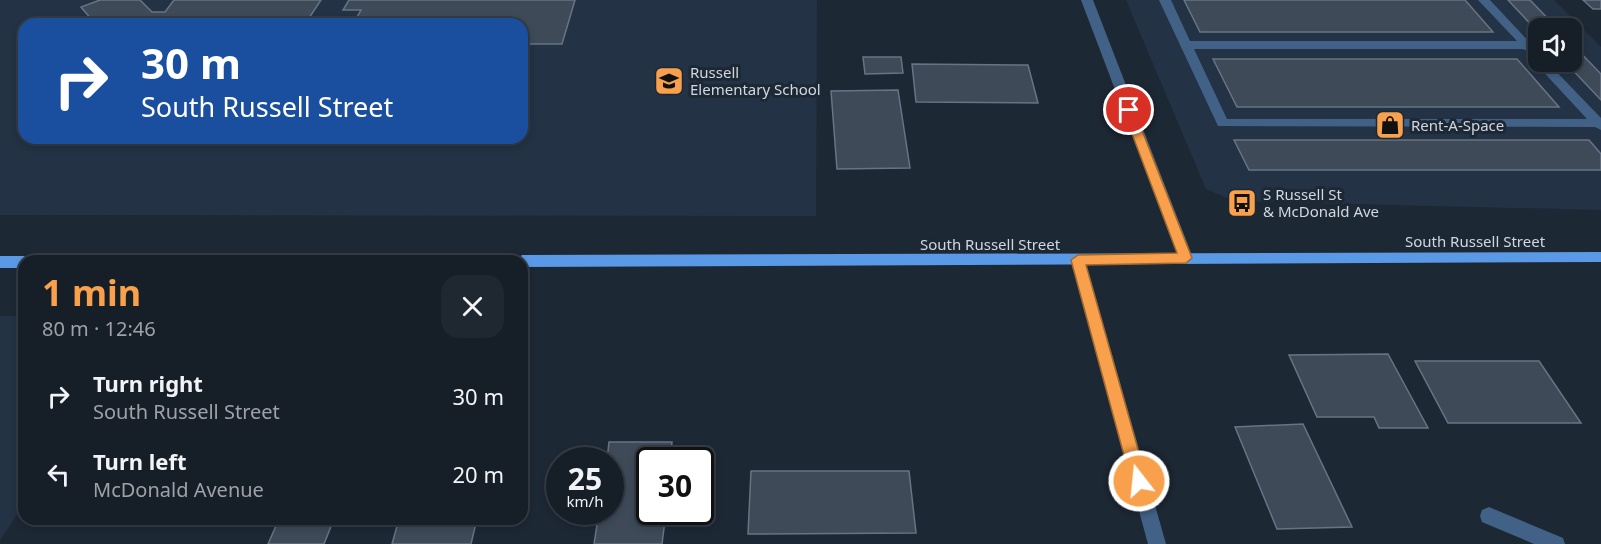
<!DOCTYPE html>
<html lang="en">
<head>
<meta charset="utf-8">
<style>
  body { margin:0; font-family:"Noto Sans",sans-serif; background:#1f2730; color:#f1f3f6; height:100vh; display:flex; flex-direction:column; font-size:22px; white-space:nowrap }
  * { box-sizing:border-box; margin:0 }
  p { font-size:20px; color:#9ea2a8 }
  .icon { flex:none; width:33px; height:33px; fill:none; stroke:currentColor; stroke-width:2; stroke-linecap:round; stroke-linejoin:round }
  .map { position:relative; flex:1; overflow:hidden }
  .sheet { position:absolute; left:18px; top:255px; width:510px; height:270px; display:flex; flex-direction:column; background:#161e28; border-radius:18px; box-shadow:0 3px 9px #0003,0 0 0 2px #353c45 }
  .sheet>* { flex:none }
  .hud { position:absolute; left:18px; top:18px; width:510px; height:126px; border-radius:18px; box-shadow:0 3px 9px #0003,0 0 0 2px #353c45; background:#1a4fa0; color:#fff; overflow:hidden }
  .controls { position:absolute; left:1528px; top:18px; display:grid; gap:12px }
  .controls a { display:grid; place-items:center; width:54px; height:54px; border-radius:12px; background:#161e28; box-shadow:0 3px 9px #0003,0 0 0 2px #353c45; font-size:30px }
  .speed { position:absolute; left:546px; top:447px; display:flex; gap:12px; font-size:30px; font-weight:700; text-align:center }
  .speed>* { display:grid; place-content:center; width:78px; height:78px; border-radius:50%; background:#161e28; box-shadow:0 3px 9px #0003,0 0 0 2px #353c45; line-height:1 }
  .speed small { font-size:15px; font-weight:400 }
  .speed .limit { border:3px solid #111; border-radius:9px; background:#fff; color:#111 }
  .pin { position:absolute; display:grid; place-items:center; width:51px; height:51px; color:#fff; margin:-26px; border:3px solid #fff; border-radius:50%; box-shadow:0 2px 6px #0007 }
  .me { position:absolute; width:66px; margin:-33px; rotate:344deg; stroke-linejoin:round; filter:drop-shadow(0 0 4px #0008) }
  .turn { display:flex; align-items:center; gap:21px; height:126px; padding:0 24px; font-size:27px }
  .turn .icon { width:78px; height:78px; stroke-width:2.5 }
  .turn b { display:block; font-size:42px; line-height:51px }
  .round { display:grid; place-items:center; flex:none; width:63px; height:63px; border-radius:18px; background:#1f2730 }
  .headline { display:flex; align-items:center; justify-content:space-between; height:102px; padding:0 24px }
  h1 { font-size:36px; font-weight:700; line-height:45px; color:#f8a04b }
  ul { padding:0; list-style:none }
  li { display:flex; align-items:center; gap:18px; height:78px; padding:0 24px }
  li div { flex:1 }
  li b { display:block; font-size:22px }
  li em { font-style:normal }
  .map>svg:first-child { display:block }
  .built { fill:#233244; fill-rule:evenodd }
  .building { fill:#3e4a58; stroke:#687483; stroke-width:1.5 }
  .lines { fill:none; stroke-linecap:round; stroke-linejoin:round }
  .minor { fill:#426186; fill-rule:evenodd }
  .major { fill:#5999e6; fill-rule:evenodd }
  .route { fill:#f8a04b; stroke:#a16831; stroke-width:1.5 }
  .labels { text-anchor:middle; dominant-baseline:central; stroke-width:6; stroke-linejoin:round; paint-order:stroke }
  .poi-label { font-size:15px; fill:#d1d7e0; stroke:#1d2835; text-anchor:start }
  .street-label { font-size:15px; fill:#d1d7e0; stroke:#1d2835 }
</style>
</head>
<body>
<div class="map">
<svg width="1601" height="544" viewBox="0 0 1601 544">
  <rect width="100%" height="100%" fill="#1d2835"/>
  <g class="built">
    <path d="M0,0h817l-1,216 -816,-1zM24,24h498v114h-498z"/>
    <path d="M1126,0h428l47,47v163l-367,-9 -28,-12zM1539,28h33v34h-33z"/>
    <polygon points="0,316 24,316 24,504 0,540"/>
  </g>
  <g class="building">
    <polygon points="100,0 140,0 152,12 165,12 174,0 321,0 305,24 82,24 92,20 81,7"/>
    <polygon points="349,0 575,0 562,44 522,44 522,24 353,24 361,10 343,10"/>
    <polygon points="1184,0 1465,0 1493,32 1200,32"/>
    <polygon points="1508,0 1530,0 1557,28 1539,28 1539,33"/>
    <polygon points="1583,0 1601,0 1601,9 1593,9"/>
    <polygon points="1572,44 1601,74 1601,100 1565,62 1572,62"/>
    <polygon points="863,57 901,57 903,73 865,74"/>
    <polygon points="1213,59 1517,59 1559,107 1237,107"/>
    <polygon points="912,64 1028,65 1038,103 916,102"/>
    <polygon points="898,90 910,168 837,169 831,91"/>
    <polygon points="1234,140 1589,140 1601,154 1601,170 1249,170"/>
    <polygon points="1388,354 1428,428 1379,428 1374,417 1317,417 1289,355"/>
    <polygon points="1415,361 1539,361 1581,423 1448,423"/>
    <polygon points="1303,424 1352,527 1277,529 1235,427"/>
    <polygon points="609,442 672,442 670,460 650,460 650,512 666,512 662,544 594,544 599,512 610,512 610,460 607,460"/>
    <polygon points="751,471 909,471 916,533 748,534"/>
    <polygon points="279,519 334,519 324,544 268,544"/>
    <polygon points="399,519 477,519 471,544 392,544"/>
  </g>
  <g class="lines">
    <g class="minor">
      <polygon points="1081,0 1093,0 1193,258 1191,262 1186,264 1179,258"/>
      <polygon points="1159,0 1171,0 1190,41 1517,41 1478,0 1490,0 1535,48 1529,52 1523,49 1194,49 1227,119 1587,119 1537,65 1535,62 1539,59 1539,62 1547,62 1601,118 1601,130 1595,127 1218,126"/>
      <polygon points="1078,254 1085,260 1166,544 1148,544 1071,260"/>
      <polygon points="1489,507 1563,538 1565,544 1534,544 1482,522 1480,516 1482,510"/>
    </g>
    <g class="major">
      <polygon points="1601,252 1601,262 522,267 522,261 515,261 522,255"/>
      <polygon points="0,256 24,256 31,261 24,261 24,268 0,268"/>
    </g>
  </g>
  <polygon class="route" points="1129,106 1134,110 1192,258 1186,263 1086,265 1147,481 1145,486 1139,488 1133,486 1131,481 1071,260 1078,255 1177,253 1123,110"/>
  <defs>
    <g id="school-square" transform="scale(1.5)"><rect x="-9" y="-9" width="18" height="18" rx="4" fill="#f8a04b" stroke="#1d2835"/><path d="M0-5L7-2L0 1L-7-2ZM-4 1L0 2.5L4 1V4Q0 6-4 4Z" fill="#111"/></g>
    <g id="shop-square" transform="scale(1.5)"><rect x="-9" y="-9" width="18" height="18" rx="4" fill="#f8a04b" stroke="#1d2835"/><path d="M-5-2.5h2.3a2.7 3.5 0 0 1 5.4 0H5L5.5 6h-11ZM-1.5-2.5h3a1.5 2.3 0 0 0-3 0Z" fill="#111"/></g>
    <g id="bus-square" transform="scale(1.5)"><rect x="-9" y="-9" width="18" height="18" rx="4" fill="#f8a04b" stroke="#1d2835"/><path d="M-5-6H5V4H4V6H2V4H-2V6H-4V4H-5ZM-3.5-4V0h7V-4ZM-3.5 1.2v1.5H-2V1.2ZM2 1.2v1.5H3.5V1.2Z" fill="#111"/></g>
  </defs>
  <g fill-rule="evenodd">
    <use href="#school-square" x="669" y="81"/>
    <use href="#shop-square" x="1390" y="125"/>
    <use href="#bus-square" x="1242" y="203"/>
  </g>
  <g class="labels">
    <g class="poi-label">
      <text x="690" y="72">Russell<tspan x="690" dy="17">Elementary School</tspan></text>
      <text x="1411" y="125">Rent-A-Space</text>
      <text x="1263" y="194">S Russell St<tspan x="1263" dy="17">&amp; McDonald Ave</tspan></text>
    </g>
    <g class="street-label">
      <text x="1475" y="241">South Russell Street</text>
      <text x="990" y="244">South Russell Street</text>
    </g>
  </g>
</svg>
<div class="controls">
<a><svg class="icon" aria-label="sound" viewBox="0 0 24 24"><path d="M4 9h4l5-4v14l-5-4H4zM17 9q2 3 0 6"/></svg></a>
</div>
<div class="speed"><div>25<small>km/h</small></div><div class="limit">30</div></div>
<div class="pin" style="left:1129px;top:110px;background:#d93025"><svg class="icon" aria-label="arrive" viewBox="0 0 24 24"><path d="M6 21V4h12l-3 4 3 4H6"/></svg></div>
<svg class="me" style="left:1139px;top:481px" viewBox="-20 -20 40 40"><circle r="17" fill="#f8a04b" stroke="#fff" stroke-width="3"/><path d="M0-11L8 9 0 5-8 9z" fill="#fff"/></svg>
<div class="hud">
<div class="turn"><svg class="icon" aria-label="right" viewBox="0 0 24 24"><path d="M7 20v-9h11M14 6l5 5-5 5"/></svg><div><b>30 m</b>South Russell Street</div></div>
</div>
<section class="sheet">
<div class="headline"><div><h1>1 min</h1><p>80 m · 12:46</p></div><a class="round"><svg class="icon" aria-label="close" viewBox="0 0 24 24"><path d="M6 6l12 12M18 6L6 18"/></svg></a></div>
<ul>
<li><svg class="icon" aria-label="right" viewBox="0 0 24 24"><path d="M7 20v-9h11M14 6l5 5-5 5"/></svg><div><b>Turn right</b><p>South Russell Street</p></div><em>30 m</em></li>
<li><svg class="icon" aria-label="left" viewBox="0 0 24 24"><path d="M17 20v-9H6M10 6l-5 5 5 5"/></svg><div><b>Turn left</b><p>McDonald Avenue</p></div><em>20 m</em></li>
</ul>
</section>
</div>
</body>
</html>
